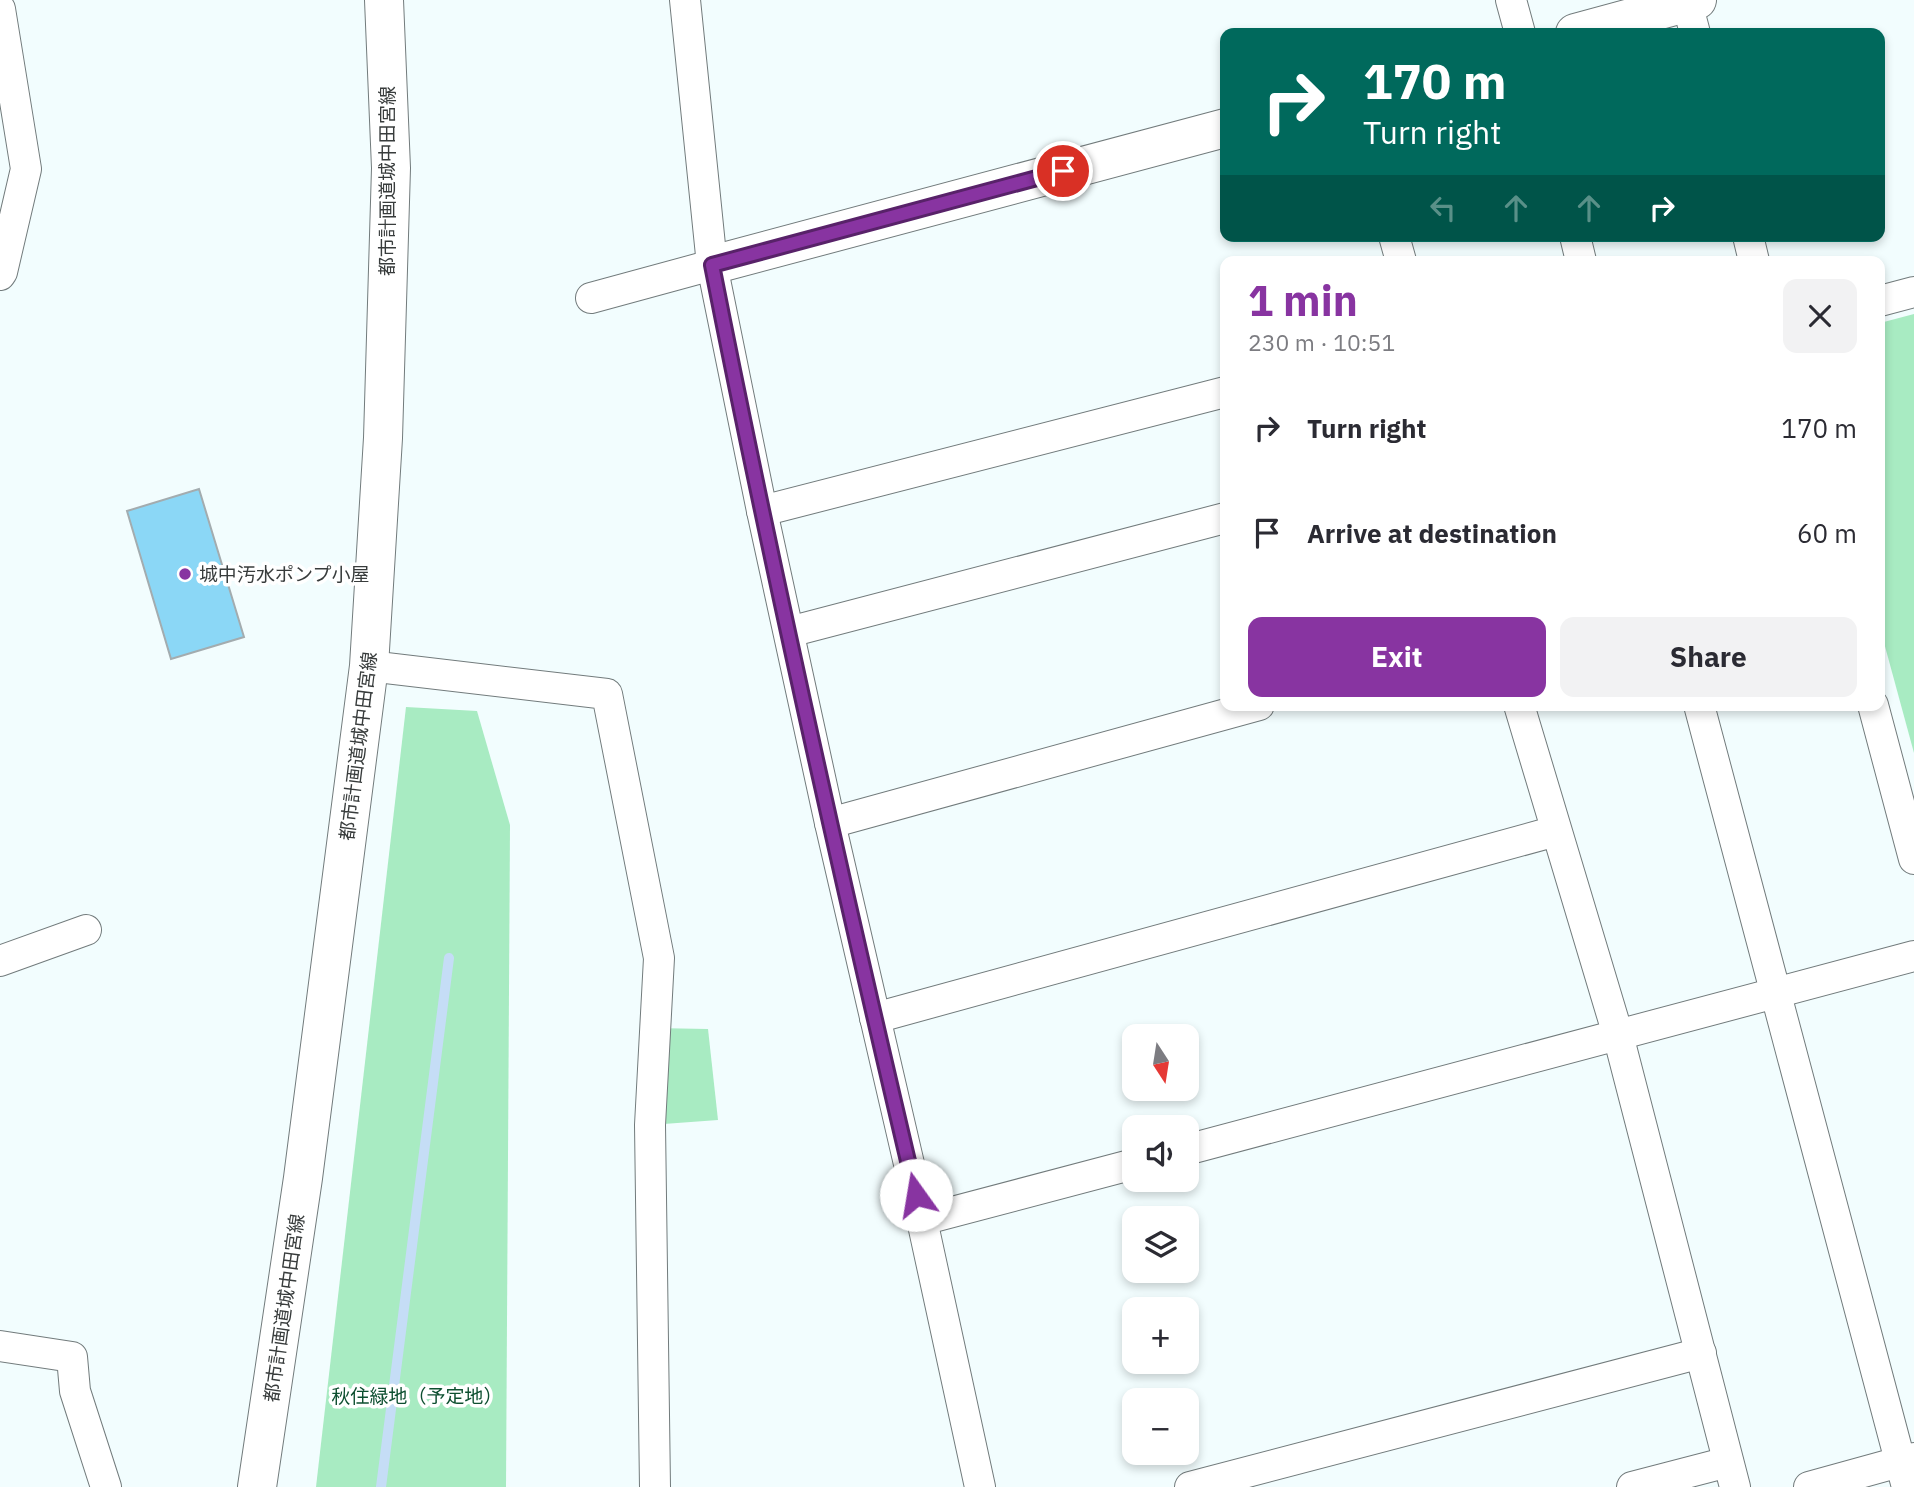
<!DOCTYPE html>
<html lang="en">
<head>
<meta charset="utf-8">
<style>
  body { margin:0; font-family:"IBM Plex Sans","Noto Sans JP",sans-serif; background:#f2f2f3; color:#2b2b33; height:100vh; display:flex; flex-direction:column; font-size:26px; white-space:nowrap }
  * { box-sizing:border-box; margin:0 }
  p { font-size:23px; color:#7c7c81 }
  .icon { flex:none; width:38px; height:38px; fill:none; stroke:currentColor; stroke-width:2; stroke-linecap:round; stroke-linejoin:round }
  .map { position:relative; flex:1; overflow:hidden }
  .drawer { position:absolute; left:1220px; top:256px; width:665px; height:455px; display:flex; flex-direction:column; background:#fff; border-radius:14px; box-shadow:0 4px 10px #0003 }
  .drawer>* { flex:none }
  .guide { position:absolute; left:1220px; top:28px; width:665px; height:214px; border-radius:14px; box-shadow:0 4px 10px #0003; background:#00695c; color:#fff; overflow:hidden }
  .needle { width:46px; rotate:168deg }
  .buttons { position:absolute; left:1122px; top:1024px; display:grid; gap:14px }
  .buttons a { display:grid; place-items:center; width:77px; height:77px; border-radius:14px; background:#fff; box-shadow:0 4px 10px #0003; font-size:35px }
  .pin { position:absolute; display:grid; place-items:center; width:60px; height:60px; color:#fff; margin:-30px; border:4px solid #fff; border-radius:50%; box-shadow:0 2px 7px #0007 }
  .me { position:absolute; width:77px; margin:-38px; rotate:347deg; stroke-linejoin:round; filter:drop-shadow(0 0 5px #0008) }
  .turn { display:flex; align-items:center; gap:24px; height:147px; padding:0 28px; font-size:32px }
  .turn .icon { width:91px; height:91px; stroke-width:2.5 }
  .turn b { display:block; font-size:49px; line-height:60px }
  .lanes { display:flex; align-items:center; height:66px; padding:0 28px; background:#0003; justify-content:center; gap:35px; direction:ltr }
  .lanes .off { opacity:.35 }
  .round { display:grid; place-items:center; flex:none; width:74px; height:74px; border-radius:14px; background:#f2f2f3 }
  .summary { display:flex; align-items:center; justify-content:space-between; height:119px; padding:0 28px }
  h1 { font-size:42px; font-weight:700; line-height:52px; color:#8834a1 }
  .cta { display:flex; gap:14px; margin-top:auto; padding:14px 28px }
  .cta a { flex:1; height:80px; border-radius:14px; background:#8834a1; color:#fff; font-size:28px; font-weight:700; line-height:80px; text-align:center }
  .cta a+a { background:#f2f2f3; color:#2b2b33 }
  ul { padding:0; list-style:none }
  li { display:flex; align-items:center; gap:21px; height:105px; padding:0 28px }
  li div { flex:1 }
  li b { display:block; font-size:26px }
  li em { font-style:normal }
  .map>svg:first-child { display:block }
  .green { fill:#a8ebc2 }
  .lines { fill:none; stroke-linecap:round; stroke-linejoin:round }
  .stream { stroke:#c5ddf6; stroke-width:10 }
  .building { fill:#8bd7f6; stroke:#a3acaf; stroke-width:2 }
  .street-casing { stroke:#727b7c; stroke-width:32 }
  .secondary-casing { stroke:#727b7c; stroke-width:40 }
  .street { stroke:#fff; stroke-width:30 }
  .secondary { stroke:#fff; stroke-width:38 }
  .route-casing { stroke:#582269; stroke-width:18 }
  .route { stroke:#8834a1; stroke-width:12 }
  .poi-dot { fill:#8834a1; stroke:#fff; stroke-width:2.5 }
  .labels { text-anchor:middle; dominant-baseline:central; stroke-width:7; stroke-linejoin:round; paint-order:stroke }
  .street-label { font-size:19px; fill:#383c3c; stroke:#fff }
  .poi-label { font-size:19px; fill:#383c3c; stroke:#fff; text-anchor:start }
  .park-label { font-size:19px; fill:#0d4f30; stroke:#fff }
</style>
</head>
<body>
<div class="map">
<svg width="1914" height="1487" viewBox="0 0 1914 1487">
  <rect width="100%" height="100%" fill="#f2fdfe"/>
  <g class="green">
    <polygon points="1914,314 1914,753 1880,628 1880,323"/>
    <polygon points="406,707 477,711 510,825 506,1487 316,1487"/>
    <polygon points="654,1028 708,1029 718,1120 650,1125"/>
  </g>
  <g class="lines">
    <polyline class="stream" points="381,1487 449,958"/>
  </g>
  <polygon class="building" points="199,489 244,637 171,659 127,511"/>
  <g class="lines">
    <g class="street-casing">
      <g id="street">
        <polyline points="685,0 712,265 762,511 830,823 922,1220 980,1487"/>
        <polyline points="1511,0 1520,33"/>
        <polyline points="1687,3 1695,33"/>
        <polyline points="0,9 26,169 2,272 0,275"/>
        <polyline points="1394,236 1401,261"/>
        <polyline points="1575,236 1581,261"/>
        <polyline points="1748,236 1754,261"/>
        <polyline points="591,298 712,265"/>
        <polyline points="1880,301 1914,292"/>
        <polyline points="762,511 1225,392"/>
        <polyline points="789,632 1225,518"/>
        <polyline points="369,666 607,694 659,958 650,1125 655,1487"/>
        <polyline points="1519,705 1618,1035 1735,1487"/>
        <polyline points="1699,705 1907,1487"/>
        <polyline points="1873,705 1914,859"/>
        <polyline points="830,823 1259,705"/>
        <polyline points="0,961 86,930"/>
        <polyline points="875,1018 1556,831"/>
        <polyline points="1186,1150 1914,956"/>
        <polyline points="922,1220 1134,1164"/>
        <polyline points="0,1346 72,1357 75,1391 106,1487"/>
        <polyline points="1190,1487 1701,1353"/>
        <polyline points="1632,1487 1728,1462"/>
        <polyline points="1809,1487 1914,1458"/>
      </g>
    </g>
    <g class="secondary-casing">
      <g id="secondary">
        <polyline points="1575,33 1697,0"/>
        <polyline points="712,265 1225,128"/>
        <polyline points="257,1487 303,1178 369,666 383,438 391,168 384,0"/>
      </g>
    </g>
    <use href="#street" class="street"/>
    <use href="#secondary" class="secondary"/>
  </g>
  <g class="lines">
    <g class="route-casing">
      <path id="route" d="M916,1195c-73,-309 -143,-619 -204,-930l351,-94"/>
    </g>
    <use href="#route" class="route"/>
  </g>
  <circle class="poi-dot" cx="185" cy="574" r="7"/>
  <g class="labels">
    <g class="street-label">
      <text transform="translate(387 181) rotate(-90)">都市計画道城中田宮線</text>
      <text transform="translate(358 746) rotate(-83)">都市計画道城中田宮線</text>
      <text transform="translate(284 1308) rotate(-82)">都市計画道城中田宮線</text>
    </g>
    <g class="poi-label">
      <text x="199" y="574">城中汚水ポンプ小屋</text>
    </g>
    <g class="park-label">
      <text x="417" y="1396">秋住緑地（予定地）</text>
    </g>
  </g>
</svg>
<div class="buttons">
<a><svg class="needle" viewBox="-14 -14 28 28"><path d="M0-13l5 13h-10z" fill="#e53935"/><path d="M0 13l5-13h-10z" fill="#7c7c81"/></svg></a>
<a><svg class="icon" aria-label="sound" viewBox="0 0 24 24"><path d="M4 9h4l5-4v14l-5-4H4zM17 9q2 3 0 6"/></svg></a>
<a><svg class="icon" aria-label="layers" viewBox="0 0 24 24"><path d="M12 4l9 5-9 5-9-5zM3 14l9 5 9-5"/></svg></a>
<a>+</a>
<a>−</a>
</div>
<div class="pin" style="left:1063px;top:171px;background:#d93025"><svg class="icon" aria-label="arrive" viewBox="0 0 24 24"><path d="M6 21V4h12l-3 4 3 4H6"/></svg></div>
<svg class="me" style="left:916px;top:1195px" viewBox="-20 -20 40 40"><circle r="19" fill="#fff"/><path d="M0-13L10 11 0 6-10 11z" fill="#8834a1"/></svg>
<div class="guide">
<div class="turn"><svg class="icon" aria-label="right" viewBox="0 0 24 24"><path d="M7 20v-9h11M14 6l5 5-5 5"/></svg><div><b>170 m</b>Turn right</div></div>
<div class="lanes"><svg class="icon off" aria-label="left" viewBox="0 0 24 24"><path d="M17 20v-9H6M10 6l-5 5 5 5"/></svg><svg class="icon off" aria-label="ahead" viewBox="0 0 24 24"><path d="M12 20V5M6 11l6-6 6 6"/></svg><svg class="icon off" aria-label="ahead" viewBox="0 0 24 24"><path d="M12 20V5M6 11l6-6 6 6"/></svg><svg class="icon" aria-label="right" viewBox="0 0 24 24"><path d="M7 20v-9h11M14 6l5 5-5 5"/></svg></div>
</div>
<section class="drawer">
<div class="summary"><div><h1>1 min</h1><p>230 m · 10:51</p></div><a class="round"><svg class="icon" aria-label="close" viewBox="0 0 24 24"><path d="M6 6l12 12M18 6L6 18"/></svg></a></div>
<ul>
<li><svg class="icon" aria-label="right" viewBox="0 0 24 24"><path d="M7 20v-9h11M14 6l5 5-5 5"/></svg><div><b>Turn right</b></div><em>170 m</em></li>
<li><svg class="icon" aria-label="arrive" viewBox="0 0 24 24"><path d="M6 21V4h12l-3 4 3 4H6"/></svg><div><b>Arrive at destination</b></div><em>60 m</em></li>
</ul>
<div class="cta"><a>Exit</a><a>Share</a></div>
</section>
</div>
</body>
</html>
